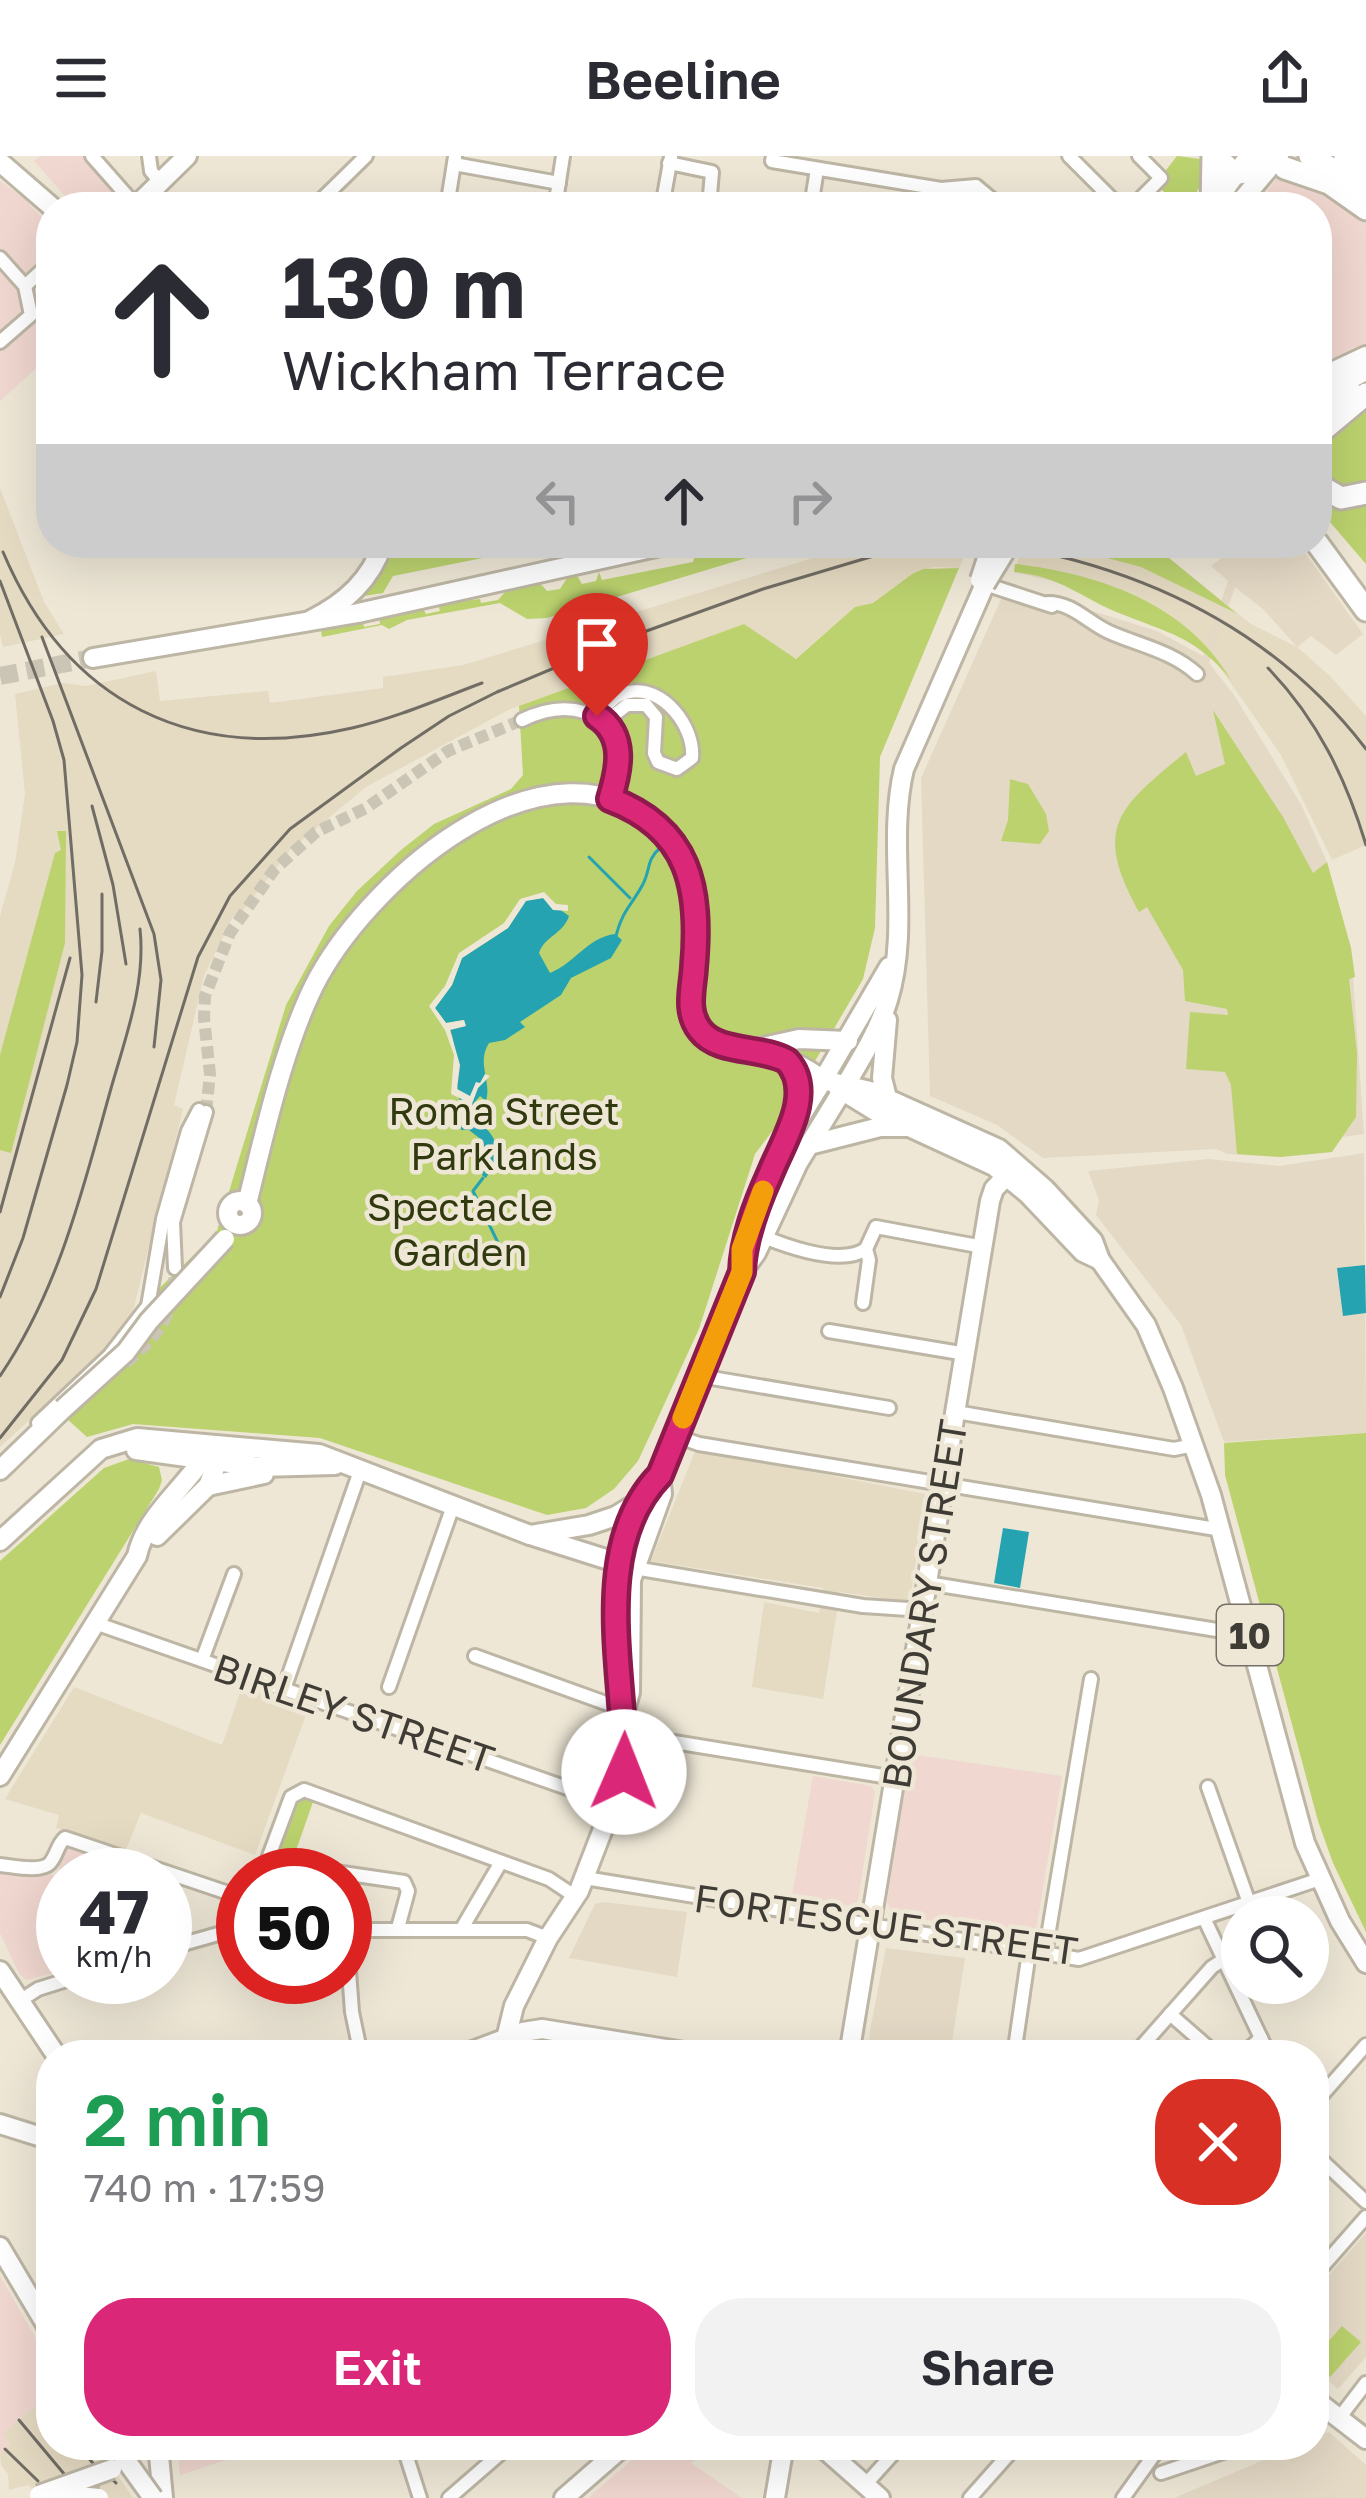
<!DOCTYPE html>
<html lang="en">
<head>
<meta charset="utf-8">
<style>
  body { margin:0; font-family:"Golos Text",sans-serif; background:#f2f2f3; color:#2b2b33; height:100vh; display:flex; flex-direction:column; font-size:45px; white-space:nowrap }
  * { box-sizing:border-box; margin:0 }
  p { font-size:39px; color:#7c7c81 }
  .icon { flex:none; width:66px; height:66px; fill:none; stroke:currentColor; stroke-width:2; stroke-linecap:round; stroke-linejoin:round }
  .map { position:relative; flex:1; overflow:hidden }
  .drawer { position:absolute; left:36px; top:1884px; width:1293px; height:420px; display:flex; flex-direction:column; background:#fff; border-radius:48px; box-shadow:0 12px 48px #0002 }
  .drawer>* { flex:none }
  .hud { position:absolute; left:36px; top:36px; width:1296px; height:366px; border-radius:48px; box-shadow:0 12px 48px #0002; background:#fff; color:#2b2b33; overflow:hidden }
  .buttons { position:absolute; left:1221px; top:1740px; display:grid; gap:24px }
  .buttons a { display:grid; place-items:center; width:108px; height:108px; border-radius:50%; background:#fff; box-shadow:0 12px 48px #0002; font-size:60px }
  .speed { position:absolute; left:36px; top:1692px; display:flex; gap:24px; font-size:60px; font-weight:700; text-align:center }
  .speed>* { display:grid; place-content:center; width:156px; height:156px; border-radius:50%; background:#fff; box-shadow:0 12px 48px #0002; line-height:1 }
  .speed small { font-size:30px; font-weight:400 }
  .speed .limit { border:18px solid #d22; background:#fff; color:#111 }
  .pin { position:absolute; display:grid; place-items:center; width:102px; height:102px; color:#fff; margin:-123px -51px; border-radius:50% 50% 50% 0; rotate:-45deg; box-shadow:0 0 12px #0007 }
  .pin .icon { rotate:45deg }
  .me { position:absolute; width:132px; margin:-66px; rotate:1deg; stroke-linejoin:round; filter:drop-shadow(0 0 9px #0008) }
  .turn { display:flex; align-items:center; gap:42px; height:252px; padding:0 48px; font-size:54px }
  .turn .icon { width:156px; height:156px; stroke-width:2.5 }
  .turn b { display:block; font-size:84px; line-height:102px }
  .lanes { display:flex; align-items:center; height:114px; padding:0 48px; background:#0003; justify-content:center; gap:60px; direction:ltr }
  .lanes .off { opacity:.35 }
  .round { display:grid; place-items:center; flex:none; width:126px; height:126px; border-radius:48px; background:#f2f2f3 }
  .headline { display:flex; align-items:center; justify-content:space-between; height:204px; padding:0 48px }
  h1 { font-size:72px; font-weight:600; line-height:90px; color:#1e9e55 }
  .cta { display:flex; gap:24px; margin-top:auto; padding:24px 48px }
  .cta a { flex:1; height:138px; border-radius:48px; background:#db2777; color:#fff; font-size:48px; font-weight:600; line-height:138px; text-align:center }
  .cta a+a { background:#f2f2f3; color:#2b2b33 }
  header { display:flex; justify-content:space-between; align-items:center; height:156px; padding:0 48px; background:#fff; font-size:54px; font-weight:600 }
  .map>svg:first-child { display:block }
  .commercial { fill:#f0d7cf }
  .built { fill:#e5dac2 }
  .education { fill:#e4d9c5 }
  .green { fill:#bbd26e }
  .water { fill:#26a3b0 }
  .pier { fill:#eee7d6 }
  .lines { fill:none; stroke-linecap:round; stroke-linejoin:round }
  .stream { stroke:#26a3b0; stroke-width:3 }
  .street-tunnel { stroke:#cbc5b6; stroke-width:12; stroke-dasharray:12 6; stroke-linecap:butt }
  .primary-tunnel { stroke:#cbc5b6; stroke-width:18; stroke-dasharray:18 9; stroke-linecap:butt }
  .street-casing { stroke:#bdb6a5; stroke-width:18 }
  .secondary-casing { stroke:#bdb6a5; stroke-width:24 }
  .primary-casing { stroke:#bdb6a5; stroke-width:24 }
  .highway-casing { stroke:#bdb6a5; stroke-width:27 }
  .street { stroke:#fff; stroke-width:12 }
  .secondary { stroke:#fff; stroke-width:18 }
  .primary { stroke:#fff; stroke-width:18 }
  .highway { stroke:#fff; stroke-width:21 }
  .rail { stroke:#716d64; stroke-width:3 }
  .secondary-bridge-casing { stroke:#bdb6a5; stroke-width:24; stroke-linecap:butt }
  .primary-bridge-casing { stroke:#bdb6a5; stroke-width:24; stroke-linecap:butt }
  .secondary-bridge { stroke:#fff; stroke-width:18 }
  .primary-bridge { stroke:#fff; stroke-width:18 }
  .route-casing { stroke:#8e194d; stroke-width:30 }
  .route { stroke:#db2777; stroke-width:21 }
  .slow { stroke:#f59e0b; stroke-width:21 }
  .labels { text-anchor:middle; dominant-baseline:central; stroke-width:9; stroke-linejoin:round; paint-order:stroke }
  .shield { fill:#eee7d6; stroke:#746f66; stroke-width:3 }
  .shield-label { font-size:36px; font-weight:bold; fill:#3f3c36 }
  .park-label { font-size:39px; fill:#313a0f; stroke:#eee7d6 }
  .street-label { font-size:39px; fill:#3f3c36; stroke:#eee7d6 }
</style>
</head>
<body>
<header><svg class="icon" aria-label="menu" viewBox="0 0 24 24"><path d="M4 6h16M4 12h16M4 18h16"/></svg>Beeline<svg class="icon" aria-label="share" viewBox="0 0 24 24"><path d="M12 15V3M7 8l5-5 5 5M5 13v7h14v-7"/></svg></header>
<div class="map">
<svg width="1366" height="2342" viewBox="0 0 1366 2342">
  <rect width="100%" height="100%" fill="#eee7d6"/>
  <g class="commercial">
    <polygon points="40,0 86,0 124,44 116,51 75,51 34,5"/>
    <polygon points="1281,17 1296,21 1350,53 1366,68 1366,187 1317,212 1317,51 1256,51"/>
    <polygon points="0,25 23,41 51,72 51,199 0,245"/>
    <polygon points="910,1598 1062,1620 1035,1780 899,1760 891,1754 887,1746"/>
    <polygon points="813,1620 871,1630 875,1636 858,1745 852,1750 792,1740"/>
    <polygon points="65,1690 138,1714 136,1719 63,1719 63,1815 26,1824 19,1817 0,1777 0,1717 57,1719"/>
    <polygon points="0,2120 51,2209 51,2236 3,2278 11,2288 0,2298"/>
    <polygon points="219,2289 263,2289 264,2292 180,2319 178,2302"/>
    <polygon points="649,2289 712,2289 691,2307 742,2342 588,2342"/>
  </g>
  <g class="built">
    <polygon points="0,332 44,446 64,478 3,491 0,478"/>
    <polygon points="862,387 970,387 959,412 934,411 912,418 873,447 855,451 795,503 744,468 508,554 366,631 290,694 239,760 233,760 204,820 174,949 183,953 133,1155 105,1195 0,1291 0,760 15,707 25,638 15,538 63,527 86,530 156,515 160,545 268,535 270,547 383,532 383,521 463,509"/>
    <polygon points="1024,387 1132,387 1145,398 1153,389 1251,468 1297,491 1330,520 1366,560 1366,689 1332,704 1281,599 1216,506 1177,477 1116,456 1064,428 1014,416"/>
    <polygon points="696,1293 925,1338 910,1446 840,1436 823,1543 752,1531 764,1446 819,1457 823,1432 651,1405"/>
    <polygon points="74,1531 222,1589 242,1531 308,1553 255,1699 141,1657 125,1696 56,1672 59,1659 5,1643"/>
    <polygon points="51,2236 51,2289 97,2289 133,2342 42,2342 28,2329 9,2334 8,2318 1,2309 0,2298 11,2288 3,2278"/>
  </g>
  <g class="education">
    <polygon points="1215,387 1298,387 1363,478 1336,499 1311,480 1297,491 1264,454 1235,431 1209,507 1234,539 1302,650 1327,706 1351,792 1364,978 1342,981 1332,996 1280,1001 1228,998 1216,993 1043,1002 997,969 930,940 921,622 1001,443 1015,431 1157,475 1203,500 1228,425 1211,410 1222,402 1224,394"/>
    <polygon points="1364,997 1366,1277 1224,1286 1181,1169 1096,1059 1099,1044 1088,1015 1208,1003 1279,1010"/>
    <polygon points="604,1746 687,1756 677,1821 569,1802 595,1748"/>
    <polygon points="886,1792 965,1802 950,1899 874,1899 869,1888 870,1874"/>
    <polygon points="1366,2077 1366,2201 1338,2233 1314,2213 1314,2136"/>
    <polygon points="1329,2276 1366,2309 1366,2342 1174,2342 1299,2289 1314,2289 1314,2282"/>
  </g>
  <g class="green">
    <polygon points="1177,0 1200,3 1202,26 1189,51 1180,51 1161,33 1168,24 1163,18"/>
    <polygon points="1366,253 1366,331 1348,337 1317,319 1317,295"/>
    <polygon points="1317,337 1366,343 1366,408 1317,351"/>
    <polygon points="394,387 557,387 393,420 383,437 364,440 382,415"/>
    <polygon points="714,387 765,387 752,389 752,394 784,390 784,387 817,387 785,396 783,391 547,462 527,463 500,447 407,464 389,473 382,469 322,481 321,474 363,466 364,471 380,468 379,461 385,456 392,460 397,455 404,457 422,451 426,458 440,455 438,448 480,443 481,447 498,444 505,436 538,425 547,435 560,433 569,419 578,421 582,428 596,425 599,416 602,424 693,406 695,399"/>
    <polygon points="1051,387 1132,387 1145,398 1153,389 1236,457 1141,411"/>
    <path d="M1015,408c84,10 171,39 216,116 -35,-44 -64,-47 -112,-67 -37,-15 -61,-38 -105,-41z"/>
    <polygon points="959,412 880,601 875,772 863,823 780,965 755,998 699,1173 638,1305 614,1333 586,1352 547,1359 320,1282 133,1268 87,1281 67,1263 149,1142 216,1078 286,849 329,770 357,735 401,694 434,668 511,633 523,619 519,550 744,468 796,503 855,451 873,447 912,418 923,413"/>
    <path d="M1213,554l70,107 30,56 14,-11 24,86 4,29 -6,2 8,74 -1,64 -24,35 -52,5 -43,-3 -6,-69 -6,-13 -39,-3 4,-57 38,3 -1,-6 -42,-8 -2,-31 -36,-63 -8,5c-47,-85 -21,-104 47,-160l10,24 29,-12z"/>
    <polygon points="1010,623 1028,628 1046,658 1049,675 1040,688 1001,685 1008,664"/>
    <polygon points="57,675 66,675 65,787 11,997 0,994 0,899 55,697 61,694"/>
    <polygon points="1366,1277 1366,1776 1333,1707 1318,1665 1225,1319 1224,1287"/>
    <polygon points="129,1303 159,1311 162,1324 159,1333 0,1589 0,1405 104,1312"/>
    <polygon points="302,1642 313,1646 293,1703 277,1697 296,1645"/>
    <polygon points="1342,2170 1361,2186 1330,2221 1314,2207 1314,2202"/>
  </g>
  <g class="water">
    <path d="M544,742l25,18c-5,17 -25,21 -30,37l11,20c24,-9 38,-36 65,-39l7,6 -11,18 -40,20 -10,17 -41,27 5,5 -20,13 -16,3c-13,21 3,37 -3,58l-6,-5 -7,8 3,2 -2,14c27,15 27,34 12,58l-4,-3 5,-14 -4,-20 -14,-11h-8c2,-19 -1,-24 -3,-39 -4,-21 0,-40 -8,-62l15,-3 -1,-6 -18,3 -11,-15 17,-23 10,-27 46,-30 18,-28z"/>
    <polygon points="1365,1109 1366,1157 1343,1160 1337,1112"/>
    <polygon points="1003,1372 1029,1376 1020,1432 994,1427"/>
  </g>
  <polygon class="pier" points="544,736 556,748 568,749 568,755 553,754 543,742 526,745 508,772 462,802 452,829 435,852 446,867 464,864 466,870 450,874 460,909 457,933 470,940 476,926 480,927 485,918 490,920 478,932 472,948 451,938 454,899 445,874 429,850 445,830 459,797 504,767 520,743"/>
  <g class="lines">
    <g class="stream">
      <polyline points="589,701 630,742"/>
      <path d="M616,780c7,-27 16,-31 27,-52 7,-13 4,-25 16,-35"/>
      <polyline points="483,1022 473,1035 501,1093"/>
      <polyline points="503,1095 511,1106"/>
    </g>
    <g class="street-tunnel">
      <polyline points="206,956 210,918 204,862 205,840 230,777 274,714 316,676 366,652 448,595 522,564"/>
      <path d="M126,1207c36,-31 47,-47 49,-95"/>
    </g>
    <polyline class="primary-tunnel" points="0,520 93,502"/>
    <g class="street-casing">
      <g id="street">
        <polyline points="92,0 136,50"/>
        <polyline points="149,0 151,15 160,26"/>
        <polyline points="773,0 772,5 941,33 976,30 1001,51"/>
        <polyline points="1069,0 1120,51"/>
        <polyline points="669,7 712,16 709,51"/>
        <polyline points="454,8 559,27"/>
        <polyline points="314,51 366,0"/>
        <polyline points="447,51 455,1"/>
        <polyline points="555,51 563,0"/>
        <polyline points="662,51 671,1"/>
        <polyline points="811,51 817,13"/>
        <polyline points="938,51 941,33"/>
        <polyline points="1132,51 1161,22 1139,0"/>
        <polyline points="0,102 25,130 31,159 0,186"/>
        <polyline points="25,130 51,106"/>
        <polyline points="985,428 1052,450"/>
        <path d="M1048,447c25,0 39,19 61,29 29,13 63,19 88,42"/>
        <path d="M597,560c9,-10 18,-22 32,-24 34,-7 66,35 63,66l-15,11 -19,-7 -4,-9 2,-36 -10,-12h-19l-22,17"/>
        <path d="M522,564c29,-14 56,-16 83,2l14,38 -9,39"/>
        <path d="M764,1081c25,10 77,29 102,12l10,-22 107,20"/>
        <polyline points="175,1112 173,1066 206,956"/>
        <polyline points="863,1147 869,1104 866,1093"/>
        <polyline points="829,1175 966,1198"/>
        <polyline points="700,1220 889,1252"/>
        <polyline points="956,1256 1174,1293 1194,1289"/>
        <polyline points="38,1267 110,1199 148,1150 163,1063 188,975 199,954"/>
        <polyline points="676,1280 699,1288 1222,1374"/>
        <polyline points="634,1412 863,1450 923,1454"/>
        <polyline points="927,1427 1223,1475 1249,1473"/>
        <polyline points="95,1467 613,1648"/>
        <polyline points="475,1500 625,1554"/>
        <polyline points="202,1504 234,1418"/>
        <polyline points="389,1531 453,1350"/>
        <polyline points="284,1533 360,1315"/>
        <polyline points="625,1578 895,1622"/>
        <polyline points="1208,1631 1249,1747"/>
        <polyline points="267,1706 404,1726 408,1735 398,1772"/>
        <path d="M0,1709c12,1 41,8 50,-2 7,-8 7,-18 15,-25l178,60"/>
        <polyline points="262,1719 291,1641 304,1634 549,1723 576,1741"/>
        <polyline points="585,1722 1079,1803 1320,1723"/>
        <polyline points="1204,1762 1269,1899"/>
        <polyline points="345,1774 527,1774 548,1782"/>
        <polyline points="346,1774 352,1856 361,1899"/>
        <polyline points="461,1774 501,1706"/>
        <polyline points="165,1793 243,1771"/>
        <polyline points="1045,1798 1091,1523"/>
        <polyline points="18,1846 38,1833 76,1821"/>
        <polyline points="1170,1858 1217,1899"/>
        <polyline points="1014,1899 1029,1796"/>
        <polyline points="1134,1899 1212,1811 1223,1804"/>
        <polyline points="1242,1899 1261,1882"/>
        <polyline points="1314,1948 1366,1889"/>
        <polyline points="1314,1997 1366,2046"/>
        <polyline points="1314,2120 1366,2061"/>
        <polyline points="1340,2261 1366,2227"/>
        <polyline points="1314,2267 1328,2251"/>
        <polyline points="403,2289 420,2342"/>
        <polyline points="1161,2317 1244,2289"/>
        <polyline points="865,2329 901,2289"/>
        <polyline points="449,2342 510,2289"/>
        <polyline points="970,2342 1017,2289"/>
        <polyline points="1123,2342 1161,2289"/>
      </g>
    </g>
    <g class="secondary-casing">
      <g id="secondary">
        <polyline points="135,51 187,0"/>
        <path d="M311,464c34,-17 60,-40 72,-77"/>
        <polyline points="759,892 799,883 848,885"/>
        <polyline points="783,903 797,922 793,965"/>
        <polyline points="809,989 880,971 910,971"/>
        <circle cx="240" cy="1057" r="12"/>
        <path d="M247,1048c17,-69 38,-164 71,-226 56,-102 232,-256 346,-148 60,57 4,177 41,206 15,12 35,10 53,14 25,6 45,15 65,30 -35,57 -79,123 -81,192"/>
        <polyline points="136,1294 259,1311 335,1309"/>
        <polyline points="0,1314 63,1253"/>
        <polyline points="208,1330 264,1318"/>
        <polyline points="530,1379 589,1369 616,1360 642,1344"/>
        <polyline points="157,1380 208,1330 220,1299"/>
        <polyline points="0,1385 101,1293 137,1282 319,1298 530,1379 634,1412"/>
        <path d="M625,1554c-22,-57 -9,-189 35,-235l82,-203 14,-19 42,-90 44,-72"/>
        <path d="M0,1620l137,-220c9,-43 54,-72 74,-111"/>
        <polyline points="0,1815 56,1899"/>
        <polyline points="462,1899 523,1876 542,1873 703,1899"/>
        <polyline points="502,1899 514,1850 548,1782 579,1735 623,1621 625,1554 630,1536 631,1424 662,1338 660,1319"/>
        <polyline points="849,1899 990,1045 994,1033 1015,1011"/>
        <polyline points="0,1968 51,1984"/>
        <polyline points="1314,2243 1366,2283"/>
        <polyline points="158,2289 163,2342"/>
        <polyline points="820,2289 880,2342"/>
        <polyline points="564,2342 625,2289"/>
        <polyline points="775,2342 784,2289"/>
      </g>
    </g>
    <g class="primary-casing">
      <g id="primary">
        <polyline points="0,6 52,51"/>
        <polyline points="1212,51 1249,0"/>
        <polyline points="1236,51 1279,0"/>
        <polyline points="1317,223 1366,200"/>
        <polyline points="1317,240 1366,215"/>
        <polyline points="1317,260 1356,238"/>
        <polyline points="93,502 358,457 674,387"/>
        <polyline points="823,924 870,935 999,993 1045,1033 1093,1085 1100,1104 1146,1169 1173,1232 1211,1339 1305,1687 1340,1765 1366,1807"/>
        <polyline points="823,924 889,811"/>
        <polyline points="838,932 877,956 994,1010 1028,1038 1083,1096 1100,1104"/>
        <path d="M842,935c17,-29 36,-58 46,-91 23,-75 -2,-156 16,-231l81,-185"/>
        <polyline points="887,942 882,922 887,864"/>
        <polyline points="0,2091 51,2177"/>
      </g>
    </g>
    <g class="highway-casing">
      <g id="highway">
        <path d="M1217,0c27,33 28,9 54,0"/>
        <polyline points="1310,0 1366,33"/>
        <polyline points="1345,0 1366,11"/>
        <polyline points="1285,12 1329,27 1366,53"/>
        <polyline points="1212,51 1213,0"/>
        <polyline points="1317,279 1366,238"/>
        <polyline points="1317,328 1341,342 1366,337"/>
        <polyline points="1317,387 1366,454"/>
      </g>
    </g>
    <use href="#street" class="street"/>
    <use href="#secondary" class="secondary"/>
    <use href="#primary" class="primary"/>
    <use href="#highway" class="highway"/>
    <g class="rail">
      <path d="M1022,392c138,27 257,88 344,201"/>
      <path d="M3,396c64,151 189,213 349,176 44,-10 87,-29 130,-45"/>
      <polyline points="0,425 53,565 64,604 82,819 77,886 67,929 23,1082 0,1141"/>
      <polyline points="42,481 154,778 161,824 154,891"/>
      <path d="M1268,512c49,51 78,110 98,177"/>
      <polyline points="92,650 113,729 126,808"/>
      <polyline points="96,846 102,795 102,738"/>
      <polyline points="0,1056 70,802"/>
      <path d="M0,1220c59,-87 82,-184 110,-284 15,-54 36,-107 30,-163"/>
      <polyline points="0,1282 62,1204 96,1133 198,801 230,740 290,673 401,592 449,560 497,536 616,486 763,433 877,399 921,391 969,389"/>
      <polyline points="42,2244 51,2255"/>
      <polyline points="19,2264 65,2319"/>
      <polyline points="78,2289 96,2311"/>
      <polyline points="5,2293 38,2325"/>
      <polyline points="113,2324 116,2327"/>
    </g>
    <g class="secondary-bridge-casing">
      <g id="secondary-bridge">
        <polyline points="63,1253 126,1196 149,1165 225,1083"/>
        <polyline points="56,2338 99,2342"/>
        <polyline points="39,2339 112,2313"/>
      </g>
    </g>
    <g class="primary-bridge-casing">
      <g id="primary-bridge">
        <polyline points="980,424 992,387"/>
        <polyline points="985,428 1010,387"/>
        <polyline points="115,2289 153,2342"/>
      </g>
    </g>
    <use href="#secondary-bridge" class="secondary-bridge"/>
    <use href="#primary-bridge" class="primary-bridge"/>
  </g>
  <g class="lines">
    <g class="route-casing">
      <path id="route" d="M597,560c30,20 22,54 13,83 80,30 91,89 84,168 -1,21 -9,44 6,63 18,24 61,16 87,31 29,32 -4,80 -17,113 -14,31 -27,65 -28,98l-82,203c-73,75 -33,206 -36,297"/>
    </g>
    <use href="#route" class="route"/>
    <polyline class="slow" points="683,1262 742,1116 742,1093 763,1035"/>
  </g>
  <g class="labels">
    <rect class="shield" x="1217" y="1449" width="66" height="60" rx="9"/>
    <g class="shield-label">
      <text x="1250" y="1479">10</text>
    </g>
    <g class="park-label">
      <text x="504" y="954">Roma Street<tspan x="504" dy="45">Parklands</tspan></text>
      <text x="460" y="1050">Spectacle<tspan x="460" dy="45">Garden</tspan></text>
    </g>
    <g class="street-label">
      <text transform="translate(924 1448) rotate(-81)">BOUNDARY STREET</text>
      <text transform="translate(354 1557) rotate(19)">BIRLEY STREET</text>
      <text transform="translate(886 1768) rotate(8)">FORTESCUE STREET</text>
    </g>
  </g>
</svg>
<div class="buttons">
<a><svg class="icon" aria-label="search" viewBox="0 0 24 24"><circle cx="10" cy="10" r="6"/><path d="M15 15l6 6"/></svg></a>
</div>
<div class="speed"><div>47<small>km/h</small></div><div class="limit">50</div></div>
<div class="pin" style="left:597px;top:560px;background:#d93025"><svg class="icon" aria-label="arrive" viewBox="0 0 24 24"><path d="M6 21V4h12l-3 4 3 4H6"/></svg></div>
<svg class="me" style="left:624px;top:1616px" viewBox="-20 -20 40 40"><circle r="19" fill="#fff"/><path d="M0-13L10 11 0 6-10 11z" fill="#db2777"/></svg>
<div class="hud">
<div class="turn"><svg class="icon" aria-label="ahead" viewBox="0 0 24 24"><path d="M12 20V5M6 11l6-6 6 6"/></svg><div><b>130 m</b>Wickham Terrace</div></div>
<div class="lanes"><svg class="icon off" aria-label="left" viewBox="0 0 24 24"><path d="M17 20v-9H6M10 6l-5 5 5 5"/></svg><svg class="icon" aria-label="ahead" viewBox="0 0 24 24"><path d="M12 20V5M6 11l6-6 6 6"/></svg><svg class="icon off" aria-label="right" viewBox="0 0 24 24"><path d="M7 20v-9h11M14 6l5 5-5 5"/></svg></div>
</div>
<section class="drawer">
<div class="headline"><div><h1>2 min</h1><p>740 m · 17:59</p></div><a class="round" style="background:#d93025;color:#fff"><svg class="icon" aria-label="close" viewBox="0 0 24 24"><path d="M6 6l12 12M18 6L6 18"/></svg></a></div>
<div class="cta"><a>Exit</a><a>Share</a></div>
</section>
</div>
</body>
</html>
